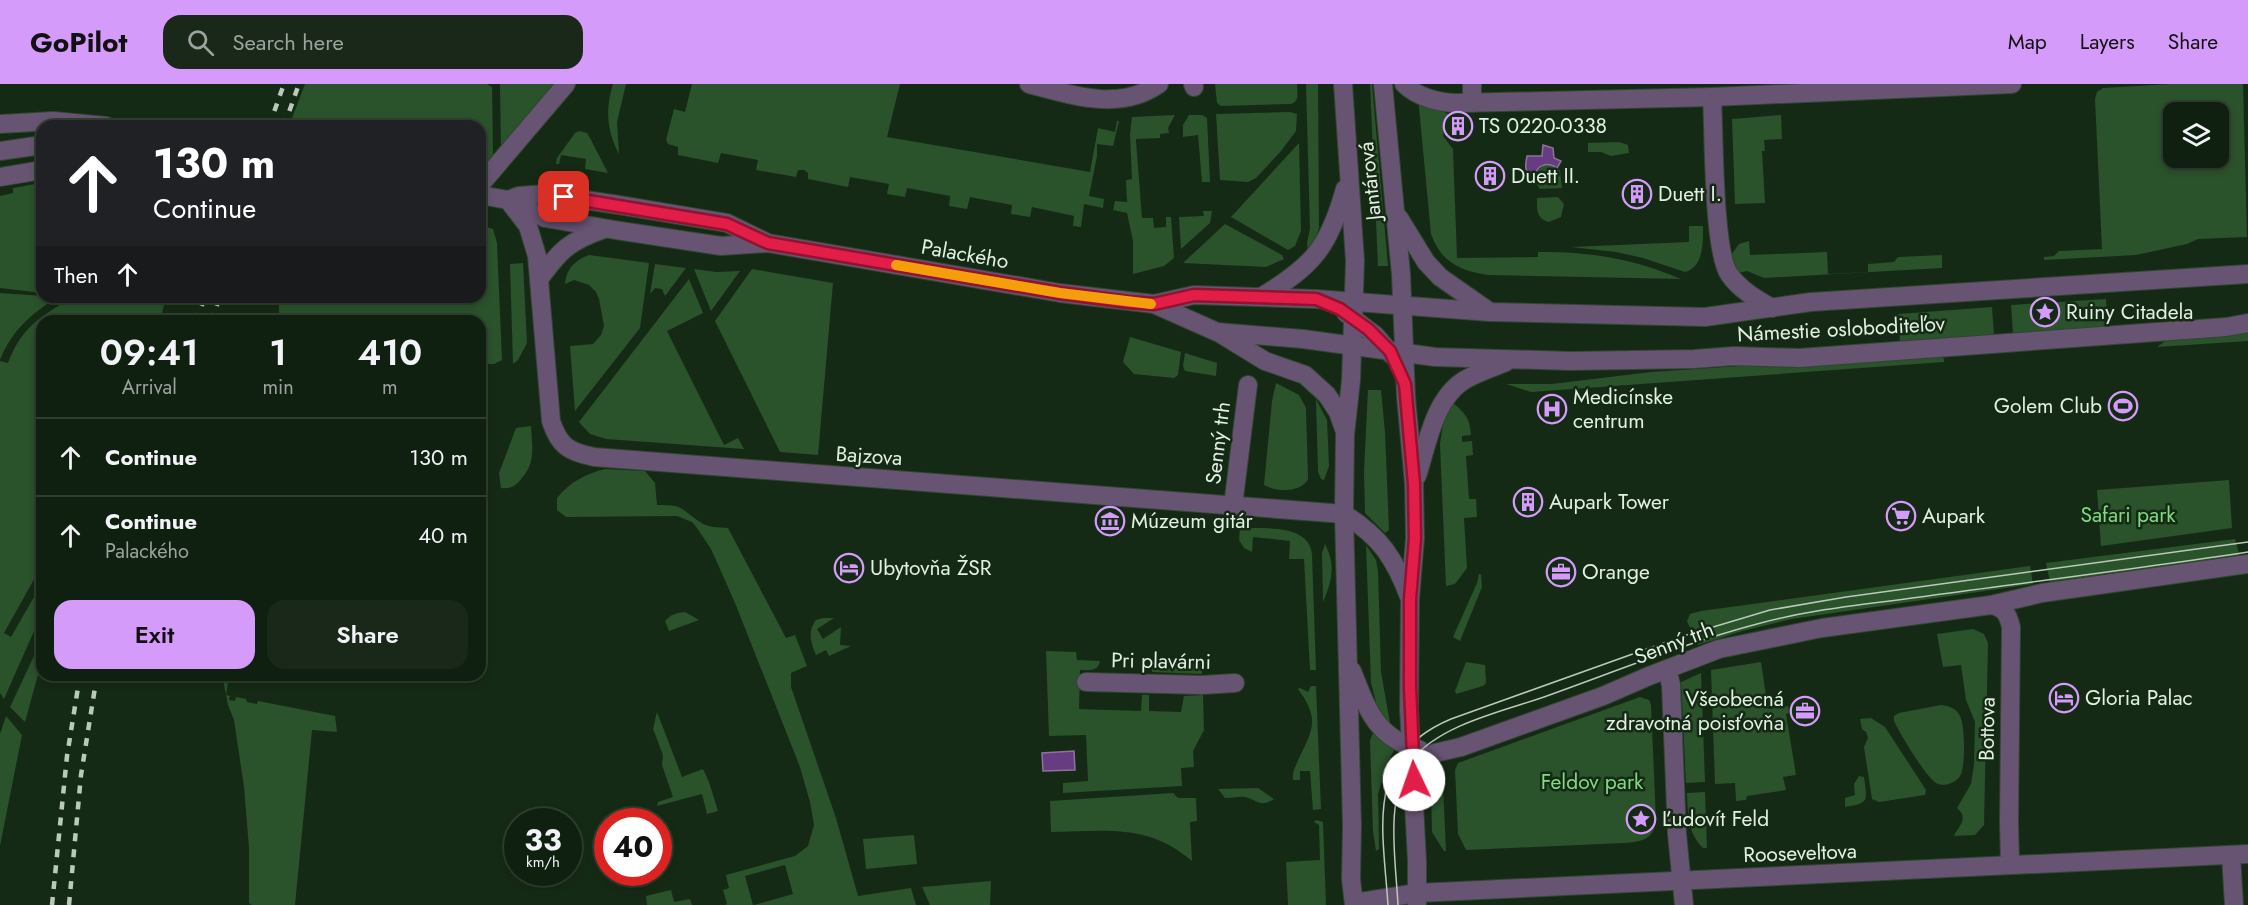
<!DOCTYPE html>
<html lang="en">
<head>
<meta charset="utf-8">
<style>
  body { margin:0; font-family:Jost,sans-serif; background:#192819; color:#f1f3f6; height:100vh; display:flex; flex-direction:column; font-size:22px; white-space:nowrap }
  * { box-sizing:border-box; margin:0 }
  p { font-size:20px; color:#9ca39f }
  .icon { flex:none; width:33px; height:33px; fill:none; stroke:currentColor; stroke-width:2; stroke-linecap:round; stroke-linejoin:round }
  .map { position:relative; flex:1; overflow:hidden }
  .side { position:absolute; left:36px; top:231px; width:450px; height:366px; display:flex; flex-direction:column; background:#102010; border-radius:18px; box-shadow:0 3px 9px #0003,0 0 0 2px #303e30 }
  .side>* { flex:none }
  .top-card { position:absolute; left:36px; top:36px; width:450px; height:183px; border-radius:18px; box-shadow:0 3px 9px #0003,0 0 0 2px #303e30; background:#202124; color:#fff; overflow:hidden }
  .tools { position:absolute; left:2163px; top:18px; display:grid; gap:12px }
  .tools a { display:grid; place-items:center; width:66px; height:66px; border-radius:12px; background:#102010; box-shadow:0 3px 9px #0003,0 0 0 2px #303e30; font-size:30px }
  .speed { position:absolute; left:504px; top:724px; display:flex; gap:12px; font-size:30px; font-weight:700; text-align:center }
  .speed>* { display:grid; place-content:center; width:78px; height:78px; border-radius:50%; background:#102010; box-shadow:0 3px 9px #0003,0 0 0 2px #303e30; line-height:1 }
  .speed small { font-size:15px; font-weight:400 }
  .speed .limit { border:9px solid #d22; background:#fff; color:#111 }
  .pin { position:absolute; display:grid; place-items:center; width:51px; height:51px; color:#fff; margin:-26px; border-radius:12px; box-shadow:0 3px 9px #0006 }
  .me { position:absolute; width:66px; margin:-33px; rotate:357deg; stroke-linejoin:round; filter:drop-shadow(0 0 4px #0008) }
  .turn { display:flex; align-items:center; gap:21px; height:126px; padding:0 18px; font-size:27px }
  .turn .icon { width:78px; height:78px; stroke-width:2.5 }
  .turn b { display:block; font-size:42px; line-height:51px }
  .then { display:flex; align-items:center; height:57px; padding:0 18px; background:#0003; gap:12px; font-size:22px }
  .eta { display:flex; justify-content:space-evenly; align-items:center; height:102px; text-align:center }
  .eta b { font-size:36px; font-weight:600; line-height:42px }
  .action { display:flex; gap:12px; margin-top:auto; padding:12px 18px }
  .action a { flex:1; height:69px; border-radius:18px; background:#d59bfb; color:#111; font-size:24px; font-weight:600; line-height:69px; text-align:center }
  .action a+a { background:#192819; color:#f1f3f6 }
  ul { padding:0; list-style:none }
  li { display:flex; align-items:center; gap:18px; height:78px; padding:0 18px; border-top:2px solid #303e30 }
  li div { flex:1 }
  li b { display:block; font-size:22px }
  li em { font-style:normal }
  header { display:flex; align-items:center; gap:36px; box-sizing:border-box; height:84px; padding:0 30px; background:#d59bfb; color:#111 }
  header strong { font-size:28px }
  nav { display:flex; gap:33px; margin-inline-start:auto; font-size:21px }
  .search { width:420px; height:54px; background:#192819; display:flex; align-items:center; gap:15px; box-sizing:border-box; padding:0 21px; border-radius:18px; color:#9ca39f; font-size:22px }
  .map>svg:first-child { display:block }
  .green { fill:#2a522b; fill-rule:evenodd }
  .water { fill:#673d81; stroke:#8c739e; stroke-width:1.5 }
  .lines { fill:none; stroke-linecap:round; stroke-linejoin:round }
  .minor-casing { stroke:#324632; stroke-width:20 }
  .minor { stroke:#665472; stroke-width:18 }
  .tram { stroke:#bac9ba; stroke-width:1.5 }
  .rail { stroke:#bac9ba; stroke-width:4.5; stroke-dasharray:8 8; stroke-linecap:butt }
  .route-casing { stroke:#92132f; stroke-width:15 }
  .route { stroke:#e11d48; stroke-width:10 }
  .slow { stroke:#f59e0b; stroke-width:10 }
  .labels { text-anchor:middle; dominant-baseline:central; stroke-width:5; stroke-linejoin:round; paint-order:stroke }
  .poi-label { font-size:21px; fill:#e2f0e2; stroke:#152a15; text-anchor:start }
  .street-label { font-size:21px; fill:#e2f0e2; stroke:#152a15 }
  .park-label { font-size:21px; fill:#82d983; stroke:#152a15 }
</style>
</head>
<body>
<header>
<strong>GoPilot</strong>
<div class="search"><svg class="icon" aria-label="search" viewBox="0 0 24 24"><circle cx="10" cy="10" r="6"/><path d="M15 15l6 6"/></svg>Search here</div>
<nav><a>Map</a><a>Layers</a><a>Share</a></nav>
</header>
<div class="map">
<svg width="2248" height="821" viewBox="0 0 2248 821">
  <rect width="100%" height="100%" fill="#152a15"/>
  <g class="green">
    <polygon points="305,0 487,0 492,3 493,70 490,75 480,80 480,42 289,42"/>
    <polygon points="500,0 554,0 501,66"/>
    <path d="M613,0h13l-9,38 2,32c-12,-23 -14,-44 -6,-70z"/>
    <polygon points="692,0 900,0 887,53 1090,88 1098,44 1115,48 1117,37 1119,37 1113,62 1097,60 1097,72 1089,112 1104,115 1103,124 1084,120 1081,143 1073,142 1074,132 1032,123 1030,133 1011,130 1012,121 970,113 967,125 949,122 950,112 907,104 905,113 887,110 889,100 850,93 848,103 808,95 808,89 804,86 798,86 796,93 756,86 758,76 721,69 718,79 678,71 678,63 668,60 666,56 674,25 685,28"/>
    <path d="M1215,0h82c0,8 3,17 -6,20l-70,2 -4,-3z"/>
    <polygon points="1306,0 1318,0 1319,144 1315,156 1308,168 1307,159 1310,145"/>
    <polygon points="1370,0 1372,0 1388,182 1378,182"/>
    <path d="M2171,0h72l4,153 -49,2 -11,5 -51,11 -92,5v-3l10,-1 5,-5 43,-2 -7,-150 2,-7 6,-4zM2218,28v46h-44v-46z"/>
    <path d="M1418,13l30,17 2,10h-5l-2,12 10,13 4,109 81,-1v-5c50,-1 97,7 143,27l-193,-4c-28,-4 -47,-13 -57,-41z"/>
    <polygon points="1290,28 1297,30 1296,47 1281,67 1256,94 1248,98 1220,96 1216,30"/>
    <polygon points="1175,31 1168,44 1169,49 1160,50 1160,54 1136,55 1136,57 1142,134 1153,134 1154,144 1166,143 1166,133 1171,133 1174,174 1164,182 1133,190 1133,157 1127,129 1113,126 1115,117 1127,118 1126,96 1132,95 1130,50 1132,33"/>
    <polygon points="1189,31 1202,31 1207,34 1210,98 1202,98 1198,51 1183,53 1183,41"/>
    <polygon points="1781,31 1782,55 1764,56 1765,67 1762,67 1765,119 1735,120 1732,35"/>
    <polygon points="579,47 587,49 590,54 608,89 585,85 586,75 561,71 559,80 556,80 557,74 575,49"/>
    <polygon points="1619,58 1628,61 1629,69 1611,72 1601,68 1588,68 1588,59"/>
    <polygon points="1299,59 1301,147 1295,162 1288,166 1231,133"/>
    <polygon points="1545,80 1554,81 1560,87 1562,104 1540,105 1535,98 1535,89"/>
    <polygon points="35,100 38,112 34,113 35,127 42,126 42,209 0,204 0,112 13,109 13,104"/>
    <path d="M1558,113l6,7 -3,13 -12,5c-13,-3 -12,-13 -12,-24z"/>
    <polygon points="1203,127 1212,127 1210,139 1181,165 1179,133 1204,132"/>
    <polygon points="1225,140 1282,171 1284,175 1266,183 1183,179"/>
    <polygon points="480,141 493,145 497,159 502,276 494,280 481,280 480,237 280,237 278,213 480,213"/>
    <path d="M1689,142h14c0,16 1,41 -18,46l-42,-14 -27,-6 -45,-5 118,-5z"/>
    <polygon points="1749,157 1750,171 1827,168 1828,190 1868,188 1868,180 1894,178 1898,173 1942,171 1942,184 1764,194 1747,187 1738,189 1731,171 1739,160"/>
    <path d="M589,171l60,8 -9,65 -65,83 -5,-65 23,-2 8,-9 3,-9 -5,-27 -3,-7 -7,-7 -15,-5 -9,4c1,-15 10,-24 24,-29z"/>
    <polygon points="523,179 527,259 518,276 513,280 510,180"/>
    <polygon points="655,180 686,184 665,212 662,205 655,204 650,210"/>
    <polygon points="694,185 716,188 740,187 711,227"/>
    <polygon points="752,185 833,199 818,371 780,368 715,237"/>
    <polygon points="689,195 703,229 667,247 724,361 738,354 744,365 606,355 590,350 579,338"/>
    <path d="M0,209l58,4c-27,17 -46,33 -58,63z"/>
    <path d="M72,213h60l23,6 11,-6 -6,24h-118v244l-38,68 7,4 31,-54v30l-38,86 -4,-6v-332l8,2c14,-37 32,-45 64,-66z"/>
    <polygon points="2106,215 2108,243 2013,249 2011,221"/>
    <polygon points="1992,223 1994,251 1900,258 1898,230"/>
    <polygon points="2248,247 2248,257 2157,263 2171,253"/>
    <polygon points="1130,253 1181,268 1178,291 1174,294 1134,290 1123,278"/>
    <polygon points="1943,268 1944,278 1531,308 1506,300 1552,300 1651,288"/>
    <polygon points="1185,269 1217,279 1216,292 1185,287 1183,282"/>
    <path d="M1276,299l23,12 7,13 2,71c-7,14 -32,13 -44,6l8,-84z"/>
    <polygon points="1368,306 1381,306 1385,348 1389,446 1385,449 1365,429 1364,387"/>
    <polygon points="1316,315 1327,336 1329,382 1324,396 1321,395 1318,388"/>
    <path d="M1453,319c12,10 17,15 18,32l-9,1v6l10,-1 1,14 -7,1 3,43h7l1,18 -13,1 3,50 -12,16 -9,2 -6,-142 3,-21z"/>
    <path d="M531,342c1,20 5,36 -9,52 -6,8 -11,11 -21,10l-2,-15 17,-45z"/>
    <path d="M605,385l40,2 10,12 2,22c28,0 22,3 43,17 7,6 19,5 28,6l58,110 9,-3 12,31 -16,7v14l45,131 22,78 53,-8 5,17h-162l39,-11 -8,-29 -40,11 8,29h-28l2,-1 -4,-14 6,-2 -3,-13 69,-19 13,-10 6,-21 -4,-23 -10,-35 -65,-164 -24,-54 -14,-21 -5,-6 -15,-6 -111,1 -9,-7v-12c13,-16 28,-24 48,-29z"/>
    <polygon points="2229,396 2232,444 2101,462 2097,406"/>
    <path d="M1240,444c23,1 69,-5 72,26l4,116h-6l-6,-111h-15l1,-18 -37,-4 -1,15 -8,-4 -5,-8z"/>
    <polygon points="2235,455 2240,473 2050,498 2046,479"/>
    <path d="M1325,460c11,21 7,37 -2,58l-1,-49z"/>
    <polygon points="1366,461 1376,476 1378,487 1381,588 1390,639 1384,635 1377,622 1371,599"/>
    <polygon points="2030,482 2033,500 1792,535 1742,547 1698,561 1692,543 1690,544 1687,537 1690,530 1701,527"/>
    <polygon points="1479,490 1481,490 1482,503 1460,557 1453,553 1477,499"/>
    <path d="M685,528l14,8 -30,11 -4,-10c6,-7 12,-8 20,-9z"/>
    <path d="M823,534h11l-17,11 6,10 18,-12 -1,18 11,1 -22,10 -3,-6 -10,5c-5,-13 -9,-23 0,-35z"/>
    <path d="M1973,545l11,5 4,9 -4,182 -9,10 -21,1c5,-10 15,-18 3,-28l14,-24 3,-20 1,-42 -9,-22 -5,-35 -18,2 -6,-33z"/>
    <polygon points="42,555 42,576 25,638 10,623"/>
    <path d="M1046,567l30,1 1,8 23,1c-2,11 -11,9 -20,9l-1,39 62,2 1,-16h7v16l32,1 3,-16 19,-1 1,35 -11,21 1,16 -13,1 1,18 -119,7v-10l25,-2 -2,-46 -37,1z"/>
    <polygon points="1152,578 1202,580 1202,590 1152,588"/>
    <polygon points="1466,578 1485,581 1486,599 1483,602 1456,610 1455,607"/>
    <polygon points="1761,578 1768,625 1788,622 1789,629 1786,630 1796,691 1783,693 1786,706 1747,712 1746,716 1736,717 1735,699 1715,700 1711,586"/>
    <polygon points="1701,589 1705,698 1686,699 1681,598"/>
    <polygon points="222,591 229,593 226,611 230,612 229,616 235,617 236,613 246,615 247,618 257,620 258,617 335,632 337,648 312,646 295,821 252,821 249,819 249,764 244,703 234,636 228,621"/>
    <path d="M1311,602h5l5,123 -8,1 -3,-39h-10v9h-7c-1,-9 3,-14 6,-22 15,-30 20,-40 -1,-69l2,-1 8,4z"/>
    <path d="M1640,613l9,3 2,5 5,115c-2,20 -15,22 -33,23l-157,7 -8,-16 -3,-64 3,-7z"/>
    <path d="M1941,621c8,1 15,3 19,11 5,10 5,44 2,55 -2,11 -17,17 -26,12 -10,-6 -36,-49 -42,-62v-5l5,-3z"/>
    <polygon points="657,628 682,693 703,685 709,698 718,727 707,730 702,710 657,722 658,718 673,713 662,681 663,671 653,645"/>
    <polygon points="6,632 22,651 0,762 0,650"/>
    <polygon points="1871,634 1885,643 1926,706 1925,711 1879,718 1872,715 1864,663 1868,654 1866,648 1862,645 1860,635"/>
    <polygon points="1373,649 1394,664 1394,666 1386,683 1378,710 1379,765 1376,767 1373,747 1370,656"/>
    <polygon points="1442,680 1446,767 1444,767 1432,748 1431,707 1433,693"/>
    <path d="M1859,692l5,1c3,24 6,26 -19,30v-9l10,-3 -1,-11z"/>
    <path d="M1258,704l16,11c-13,9 -17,1 -29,-2 -5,-1 -14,1 -20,1l-7,-9z"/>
    <path d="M1705,708l2,56h-4c-16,-16 -15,-34 -16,-55z"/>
    <path d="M1173,709l5,5h18l1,23 -7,1 2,39c-43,-38 -88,-30 -141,-29l-1,-31z"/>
    <polygon points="1316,736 1323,738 1326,821 1288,821 1286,778 1320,776 1319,741 1314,738"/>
    <polygon points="914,751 917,780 866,785 863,755"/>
    <polygon points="991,797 990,821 930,821 922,803"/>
    <polygon points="671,806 674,818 690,815 692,821 647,821 646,812"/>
  </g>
  <g class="water">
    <path d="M1543,61l10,3 1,10 7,3 -4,7c-10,-7 -20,-3 -23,9 -10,-4 -9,-11 -7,-21h15z"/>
    <polygon points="1074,667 1075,686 1043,687 1042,669"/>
  </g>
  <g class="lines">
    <g class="minor-casing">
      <g id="minor">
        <path d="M1029,0c43,11 90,28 130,0"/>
        <polyline points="1193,0 1194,3"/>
        <polyline points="1343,0 1355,177 1351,296 1345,351 1344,430 1352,742 1351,795 1354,821"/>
        <polyline points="1383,0 1401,190 1406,313 1414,400 1415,454 1410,515 1409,625 1417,777 1417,819"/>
        <path d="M1404,0c13,13 35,19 53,19l255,-6 300,-13"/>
        <polyline points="1472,0 1472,19"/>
        <path d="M1712,13c2,33 1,154 17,177 10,15 27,25 43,34"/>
        <polyline points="0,40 53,37 106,42"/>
        <polyline points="0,67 42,61"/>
        <polyline points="0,93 42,86"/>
        <polyline points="480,101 566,0"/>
        <polyline points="480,111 508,116 545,134 615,146 721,162 768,159 1060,209 1154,220 1217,248 1303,255 1435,273 1571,277 1694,275 1734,272 1799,274 2226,243 2248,239"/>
        <polyline points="508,116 519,112 545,110 619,121 727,139 766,158"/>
        <path d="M511,120l17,22 9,30 14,165c8,25 18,31 43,36l750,57c37,23 51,45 66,85"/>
        <polyline points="1399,134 1426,178 1440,193 1490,228"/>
        <path d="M540,194c21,-29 30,-37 64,-49"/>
        <path d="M1261,213c52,-31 68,-50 84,-108"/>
        <polyline points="1154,220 1194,211 1316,215 1490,228 1705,233 1811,218 2248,190"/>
        <polyline points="1346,229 1376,252 1392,271"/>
        <polyline points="1221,250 1265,277 1305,291 1327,311 1338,328 1344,345"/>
        <path d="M1417,392c10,-31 17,-76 46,-95 13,-8 29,-13 43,-19"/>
        <polyline points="1233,422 1248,301"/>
        <path d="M1991,521c13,2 17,9 20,22l-2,195 1,43"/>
        <polyline points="1667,585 1671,601 1677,750 1684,821"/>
        <path d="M1352,587c15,38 24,67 68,79"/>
        <polyline points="1086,598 1202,601 1235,599"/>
        <polyline points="1415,716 1423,685 1435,669 1461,663 1603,612 1649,592 1719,565 1822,544 1991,521 2042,509 2248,480"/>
        <polyline points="2231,771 2234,821"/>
        <polyline points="1354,819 1417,809 2248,770"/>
      </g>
    </g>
    <use href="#minor" class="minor"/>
    <g class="tram">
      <path d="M1388,821c-5,-77 -24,-150 63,-186l232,-83 87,-26 76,-13 402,-55"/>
      <path d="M1398,821c-2,-43 -14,-108 14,-145 27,-35 91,-49 132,-63 70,-25 141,-54 213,-73 57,-16 118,-20 177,-29 104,-14 209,-27 314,-43"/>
    </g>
    <g class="rail">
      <polyline points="269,42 284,0"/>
      <polyline points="284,42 299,0"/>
      <polyline points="196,237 205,213"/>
      <polyline points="211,237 220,213"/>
      <polyline points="52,821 67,672 80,591"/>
      <polyline points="69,821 81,691 97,591"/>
    </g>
  </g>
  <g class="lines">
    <g class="route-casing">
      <polyline id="route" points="564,113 727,140 768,159 1060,209 1128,218 1154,220 1194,211 1316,215 1340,225 1368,245 1390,267 1405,300 1414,400 1415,454 1410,515 1410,603 1414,696"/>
    </g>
    <use href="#route" class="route"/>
    <polyline class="slow" points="896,181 1060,209 1151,220"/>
  </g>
  <defs>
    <g id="building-ring" transform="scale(1.5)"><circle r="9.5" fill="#152a15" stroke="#d59bfb" stroke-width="1.5"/><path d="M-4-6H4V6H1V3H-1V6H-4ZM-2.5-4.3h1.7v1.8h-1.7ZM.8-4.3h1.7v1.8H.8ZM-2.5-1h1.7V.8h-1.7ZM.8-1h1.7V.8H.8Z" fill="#d59bfb"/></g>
    <g id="sight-ring" transform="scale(1.5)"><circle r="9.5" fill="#152a15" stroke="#d59bfb" stroke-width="1.5"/><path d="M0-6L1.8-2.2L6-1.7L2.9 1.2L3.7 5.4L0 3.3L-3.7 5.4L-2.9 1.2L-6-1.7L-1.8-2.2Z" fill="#d59bfb"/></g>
    <g id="stadium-ring" transform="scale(1.5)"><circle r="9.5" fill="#152a15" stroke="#d59bfb" stroke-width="1.5"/><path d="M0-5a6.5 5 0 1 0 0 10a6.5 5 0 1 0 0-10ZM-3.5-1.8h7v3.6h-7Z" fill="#d59bfb"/></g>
    <g id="hospital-ring" transform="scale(1.5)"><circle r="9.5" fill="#152a15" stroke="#d59bfb" stroke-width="1.5"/><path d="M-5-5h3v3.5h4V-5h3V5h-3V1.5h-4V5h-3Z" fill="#d59bfb"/></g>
    <g id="supermarket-ring" transform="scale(1.5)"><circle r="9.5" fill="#152a15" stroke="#d59bfb" stroke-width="1.5"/><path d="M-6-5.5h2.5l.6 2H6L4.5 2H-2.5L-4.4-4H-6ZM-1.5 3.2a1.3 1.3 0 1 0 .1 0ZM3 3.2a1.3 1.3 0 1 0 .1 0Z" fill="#d59bfb"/></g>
    <g id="museum-ring" transform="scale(1.5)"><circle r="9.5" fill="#152a15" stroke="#d59bfb" stroke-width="1.5"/><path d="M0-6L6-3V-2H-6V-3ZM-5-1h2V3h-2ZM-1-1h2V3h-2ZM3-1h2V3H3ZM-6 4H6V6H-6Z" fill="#d59bfb"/></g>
    <g id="hotel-ring" transform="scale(1.5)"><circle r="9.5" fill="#152a15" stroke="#d59bfb" stroke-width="1.5"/><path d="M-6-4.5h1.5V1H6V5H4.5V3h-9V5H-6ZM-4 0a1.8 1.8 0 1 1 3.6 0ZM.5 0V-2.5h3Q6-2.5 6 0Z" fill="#d59bfb"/></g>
    <g id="office-ring" transform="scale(1.5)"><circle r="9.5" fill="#152a15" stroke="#d59bfb" stroke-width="1.5"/><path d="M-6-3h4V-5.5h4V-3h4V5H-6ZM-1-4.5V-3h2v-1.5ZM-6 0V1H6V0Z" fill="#d59bfb"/></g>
  </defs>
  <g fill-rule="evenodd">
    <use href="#building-ring" x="1458" y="42"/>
    <use href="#building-ring" x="1490" y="92"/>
    <use href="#building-ring" x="1637" y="110"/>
    <use href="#sight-ring" x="2045" y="228"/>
    <use href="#stadium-ring" x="2123" y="322"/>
    <use href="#hospital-ring" x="1552" y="325"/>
    <use href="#building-ring" x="1528" y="418"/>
    <use href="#supermarket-ring" x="1901" y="432"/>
    <use href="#museum-ring" x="1110" y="437"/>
    <use href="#hotel-ring" x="849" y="484"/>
    <use href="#office-ring" x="1561" y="488"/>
    <use href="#hotel-ring" x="2064" y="614"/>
    <use href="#office-ring" x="1805" y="627"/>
    <use href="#sight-ring" x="1641" y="735"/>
  </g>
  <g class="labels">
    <g class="poi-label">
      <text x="1479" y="42">TS 0220-0338</text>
      <text x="1511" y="92">Duett II.</text>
      <text x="1658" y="110">Duett I.</text>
      <text x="2066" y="228">Ruiny Citadela</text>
      <text x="1573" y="313">Medicínske<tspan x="1573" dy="24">centrum</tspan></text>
      <text x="2102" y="322" text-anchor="end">Golem Club</text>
      <text x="1549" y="418">Aupark Tower</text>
      <text x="1922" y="432">Aupark</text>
      <text x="1131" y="437">Múzeum gitár</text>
      <text x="870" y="484">Ubytovňa ŽSR</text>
      <text x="1582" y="488">Orange</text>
      <text x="2085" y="614">Gloria Palac</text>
      <text x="1784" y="615" text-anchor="end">Všeobecná<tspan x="1784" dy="24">zdravotná poisťovňa</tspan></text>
      <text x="1662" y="735">Ľudovít Feld</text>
    </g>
    <g class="street-label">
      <text transform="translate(1370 97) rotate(-96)">Jantárová</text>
      <text transform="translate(965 170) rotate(10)">Palackého</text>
      <text transform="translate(1841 245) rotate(-3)">Námestie osloboditeľov</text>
      <text transform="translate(1218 359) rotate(-83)">Senný trh</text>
      <text transform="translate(869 372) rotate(4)">Bajzova</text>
      <text transform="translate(1674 559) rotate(-21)">Senný trh</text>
      <text transform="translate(1161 577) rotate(1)">Pri plavárni</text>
      <text transform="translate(1987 645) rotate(-89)">Bottova</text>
      <text transform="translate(1800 769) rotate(-2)">Rooseveltova</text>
    </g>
    <g class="park-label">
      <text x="2128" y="431">Safari park</text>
      <text x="1592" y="698">Feldov park</text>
    </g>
  </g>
</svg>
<div class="tools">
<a><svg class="icon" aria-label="layers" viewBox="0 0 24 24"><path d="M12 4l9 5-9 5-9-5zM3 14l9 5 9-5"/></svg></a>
</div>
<div class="speed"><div>33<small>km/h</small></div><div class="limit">40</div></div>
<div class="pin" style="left:564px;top:113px;background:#d93025"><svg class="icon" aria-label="arrive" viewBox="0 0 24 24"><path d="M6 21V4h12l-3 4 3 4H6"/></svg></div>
<svg class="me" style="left:1414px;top:696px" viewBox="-20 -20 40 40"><circle r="19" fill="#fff"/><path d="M0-13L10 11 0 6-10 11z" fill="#e11d48"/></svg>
<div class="top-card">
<div class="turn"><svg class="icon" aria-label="ahead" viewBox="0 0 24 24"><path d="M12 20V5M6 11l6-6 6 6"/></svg><div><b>130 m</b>Continue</div></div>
<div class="then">Then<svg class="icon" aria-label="ahead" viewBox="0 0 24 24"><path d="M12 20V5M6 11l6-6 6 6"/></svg></div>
</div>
<section class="side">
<div class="eta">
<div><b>09:41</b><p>Arrival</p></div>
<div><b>1</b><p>min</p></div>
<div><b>410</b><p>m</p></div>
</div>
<ul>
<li><svg class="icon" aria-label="ahead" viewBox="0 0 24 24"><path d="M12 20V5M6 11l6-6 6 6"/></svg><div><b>Continue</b></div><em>130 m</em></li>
<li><svg class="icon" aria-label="ahead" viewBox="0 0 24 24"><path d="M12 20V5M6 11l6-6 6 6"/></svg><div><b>Continue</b><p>Palackého</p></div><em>40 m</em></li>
</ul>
<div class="action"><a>Exit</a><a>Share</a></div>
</section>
</div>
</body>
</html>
